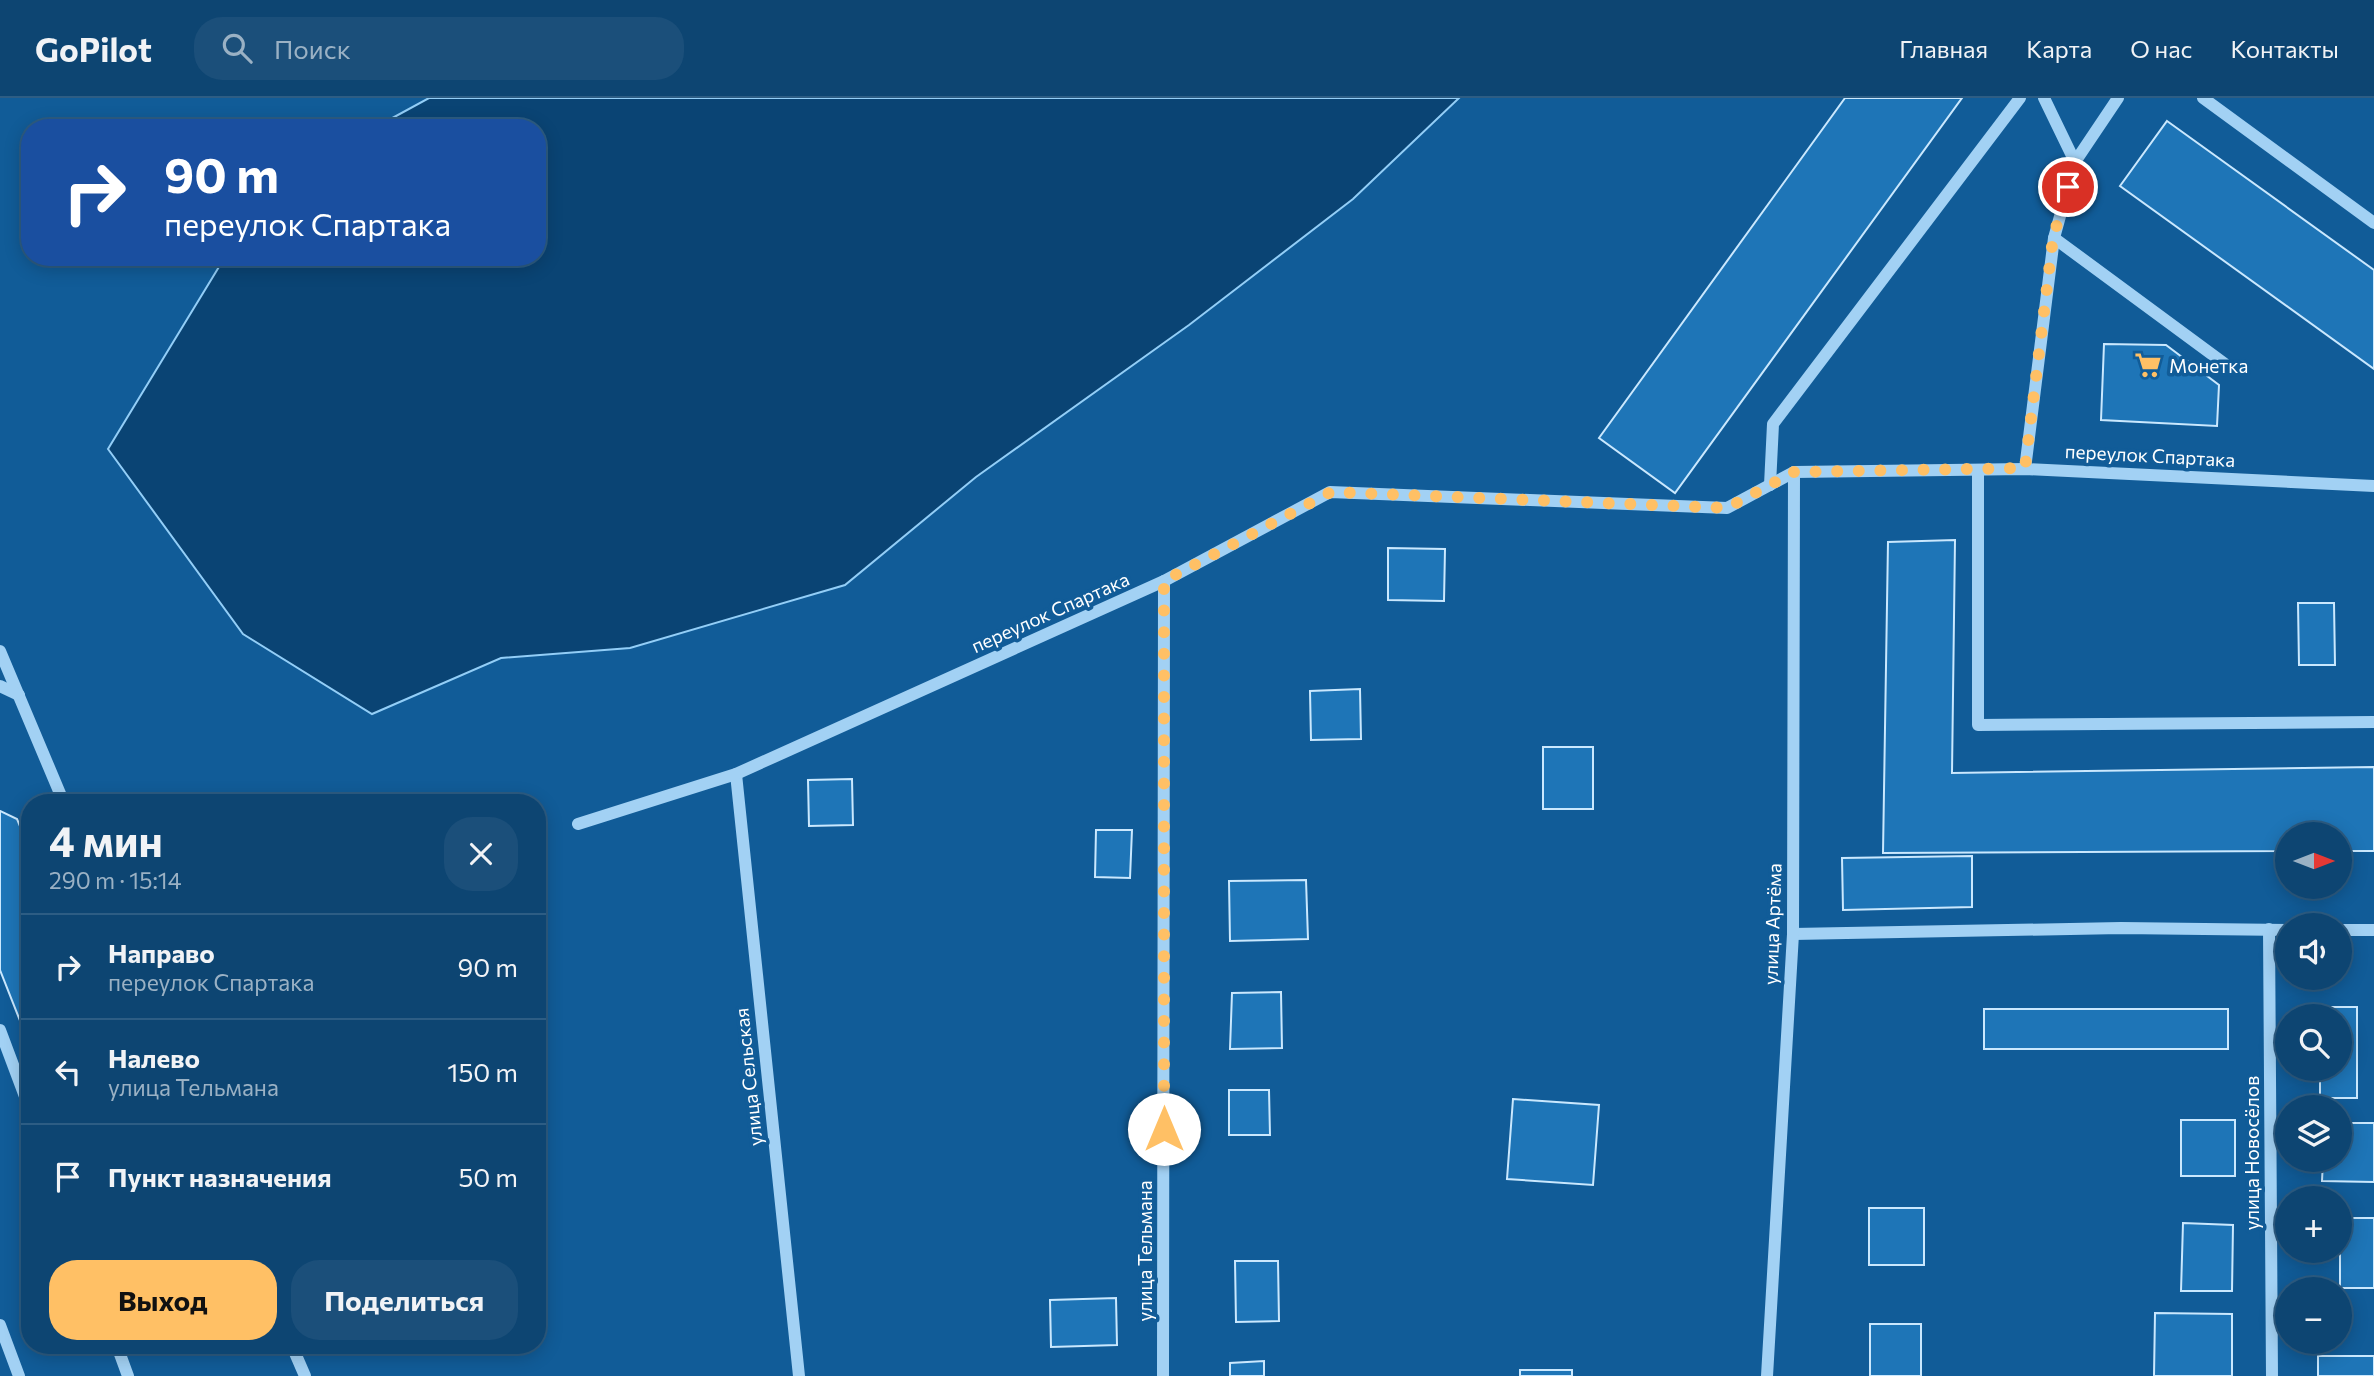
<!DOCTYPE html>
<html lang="ru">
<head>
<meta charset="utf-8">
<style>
  body { margin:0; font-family:Commissioner,sans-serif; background:#1b4f7a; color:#f1f3f6; height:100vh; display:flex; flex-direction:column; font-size:26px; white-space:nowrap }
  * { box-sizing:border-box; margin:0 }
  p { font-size:23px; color:#9ab1c4 }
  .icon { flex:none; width:38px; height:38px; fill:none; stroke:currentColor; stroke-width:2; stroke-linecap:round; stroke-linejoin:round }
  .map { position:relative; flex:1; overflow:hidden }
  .sheet { position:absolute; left:21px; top:696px; width:525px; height:560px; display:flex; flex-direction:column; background:#0d4572; border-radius:28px; box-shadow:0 4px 18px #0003,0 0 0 2px #2d5d84 }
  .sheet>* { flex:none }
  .top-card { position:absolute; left:21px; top:21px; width:525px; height:147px; border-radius:28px; box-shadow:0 4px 18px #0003,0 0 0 2px #2d5d84; background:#1a4fa0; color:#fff; overflow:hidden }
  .needle { width:46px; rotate:90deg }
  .buttons { position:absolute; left:2275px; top:724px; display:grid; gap:14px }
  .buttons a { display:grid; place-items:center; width:77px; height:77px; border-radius:50%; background:#0d4572; box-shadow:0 4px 18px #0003,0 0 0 2px #2d5d84; font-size:35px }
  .pin { position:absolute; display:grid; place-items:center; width:60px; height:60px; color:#fff; margin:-30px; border:4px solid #fff; border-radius:50%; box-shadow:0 2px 7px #0007 }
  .me { position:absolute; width:77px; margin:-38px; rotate:0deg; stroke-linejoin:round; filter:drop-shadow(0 0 5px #0008) }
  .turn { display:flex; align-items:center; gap:24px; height:147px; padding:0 28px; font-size:32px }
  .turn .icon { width:91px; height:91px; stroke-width:2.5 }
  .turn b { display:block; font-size:49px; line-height:60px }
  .round { display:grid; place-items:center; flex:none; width:74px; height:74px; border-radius:28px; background:#1b4f7a }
  .headline { display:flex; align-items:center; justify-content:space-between; height:119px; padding:0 28px }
  h1 { font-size:42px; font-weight:700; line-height:52px }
  .cta { display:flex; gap:14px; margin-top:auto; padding:14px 28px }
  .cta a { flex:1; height:80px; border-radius:28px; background:#ffc065; color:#111; font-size:28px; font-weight:700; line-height:80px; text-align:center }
  .cta a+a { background:#1b4f7a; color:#f1f3f6 }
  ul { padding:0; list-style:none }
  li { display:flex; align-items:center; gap:21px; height:105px; padding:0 28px; border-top:2px solid #2d5d84 }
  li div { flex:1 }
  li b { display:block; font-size:26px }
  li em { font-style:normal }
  header { display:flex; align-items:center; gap:42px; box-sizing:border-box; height:98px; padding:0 35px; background:#0d4572; border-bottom:2px solid #2d5d84 }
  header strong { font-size:33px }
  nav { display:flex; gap:38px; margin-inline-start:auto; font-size:24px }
  .search { width:490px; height:63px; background:#1b4f7a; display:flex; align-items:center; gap:18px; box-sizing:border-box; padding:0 24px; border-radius:28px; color:#9ab1c4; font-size:26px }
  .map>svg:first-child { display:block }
  .water { fill:#0a4474; stroke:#93cef7; stroke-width:2 }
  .building { fill:#1e75b7; stroke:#cae8fe; stroke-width:2 }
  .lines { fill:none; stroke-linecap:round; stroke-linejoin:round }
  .minor { stroke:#a2d1f4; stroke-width:12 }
  .route { stroke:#ffc065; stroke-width:12; stroke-dasharray:0 21.6 }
  .labels { text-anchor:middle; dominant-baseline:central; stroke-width:7; stroke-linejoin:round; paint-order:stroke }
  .poi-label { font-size:19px; fill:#fff; stroke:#115c98; text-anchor:start }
  .street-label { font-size:19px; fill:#fff; stroke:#115c98 }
</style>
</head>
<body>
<header>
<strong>GoPilot</strong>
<div class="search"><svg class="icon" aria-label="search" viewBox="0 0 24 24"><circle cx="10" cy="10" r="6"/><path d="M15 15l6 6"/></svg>Поиск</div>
<nav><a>Главная</a><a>Карта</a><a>О нас</a><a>Контакты</a></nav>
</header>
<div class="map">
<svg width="2374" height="1278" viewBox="0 0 2374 1278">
  <rect width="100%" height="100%" fill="#115c98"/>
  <polygon class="water" points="429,0 1459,0 1353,101 1189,227 976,379 845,487 630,550 501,560 372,616 243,536 108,351 225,159 537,159 537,30 374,30"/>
  <g class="building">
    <polygon points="1845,0 1962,0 1675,395 1599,340"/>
    <polygon points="2167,23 2374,172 2374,271 2120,88"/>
    <polygon points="2104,246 2166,247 2219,287 2217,328 2101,322"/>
    <polygon points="1955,442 1952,675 2374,669 2374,753 2340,753 2340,737 2287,737 2287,753 1883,755 1888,444"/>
    <polygon points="1388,450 1445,451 1444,503 1388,502"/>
    <polygon points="2298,505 2334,505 2335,567 2299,567"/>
    <polygon points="1360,591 1361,641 1311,642 1310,593"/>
    <rect x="1543" y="649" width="50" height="62"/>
    <polygon points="852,681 853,727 809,728 808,682"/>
    <polygon points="0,713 17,721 30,752 30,948 0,872"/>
    <polygon points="1096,732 1132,732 1130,780 1095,779"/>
    <polygon points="1972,758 1972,809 1843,812 1842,760"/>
    <polygon points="1306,782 1308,841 1230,843 1229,783"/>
    <polygon points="1281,894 1282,950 1230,951 1232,895"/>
    <polygon points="2320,909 2357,909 2357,1000 2320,1000 2320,971 2340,971 2340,919 2320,919"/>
    <rect x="1984" y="911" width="244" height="40"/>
    <polygon points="1229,992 1269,992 1270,1037 1229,1037"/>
    <polygon points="1513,1001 1599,1007 1593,1087 1507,1081"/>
    <rect x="2181" y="1022" width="54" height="56"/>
    <polygon points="2340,1025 2374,1025 2374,1084 2322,1083 2323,1062 2340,1062"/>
    <rect x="1869" y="1110" width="55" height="57"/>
    <rect x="2340" y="1120" width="34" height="70"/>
    <polygon points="2183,1125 2233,1127 2232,1193 2181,1193"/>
    <polygon points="1235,1163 1278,1163 1279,1223 1236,1224"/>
    <polygon points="1116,1200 1117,1247 1051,1249 1050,1202"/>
    <polygon points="2155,1215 2232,1216 2232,1278 2154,1278"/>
    <rect x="1870" y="1226" width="51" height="52"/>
    <rect x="2318" y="1258" width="56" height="20"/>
    <polygon points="1264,1263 1264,1278 1230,1278 1230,1265"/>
    <rect x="1520" y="1272" width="52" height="6"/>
  </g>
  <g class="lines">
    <g class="minor">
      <polyline points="2044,0 2075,64"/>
      <polyline points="2203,0 2374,125"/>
      <polyline points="2054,140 2225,266"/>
      <polyline points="2025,371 2054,140 2075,64 2118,0"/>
      <polyline points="1978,372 1978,627 2374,624"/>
      <polyline points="1770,387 1773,326 2020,0"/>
      <polyline points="0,553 64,705"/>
      <polyline points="0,588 19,597"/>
      <polyline points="736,676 799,1278"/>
      <polyline points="578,726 736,676 1164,483 1330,394 1727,410 1794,374 2025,371 2374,388"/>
      <polyline points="2269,831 2272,1278"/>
      <polyline points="2340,832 2374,832"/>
      <polyline points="1793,836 2121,830 2287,832"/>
      <polyline points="0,932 30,1012"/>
      <polyline points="0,1227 19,1278"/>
      <polyline points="117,1248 128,1278"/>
      <polyline points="292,1248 305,1278"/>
      <polyline points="1163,1278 1164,483"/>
      <polyline points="1767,1278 1793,836 1794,374"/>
    </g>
  </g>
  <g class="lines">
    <polyline class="route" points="1164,1031 1164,483 1331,394 1727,410 1794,374 2025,370 2053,140 2068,89"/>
  </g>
  <defs>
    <g id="supermarket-bare" transform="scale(2.1)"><path d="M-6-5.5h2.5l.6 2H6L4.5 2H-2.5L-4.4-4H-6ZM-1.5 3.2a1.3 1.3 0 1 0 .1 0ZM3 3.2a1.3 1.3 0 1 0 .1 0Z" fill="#ffc065" stroke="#115c98" stroke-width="2.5" paint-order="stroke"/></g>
  </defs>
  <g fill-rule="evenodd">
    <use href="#supermarket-bare" x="2148" y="267"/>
  </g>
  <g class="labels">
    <g class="poi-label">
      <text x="2169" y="267">Монетка</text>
    </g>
    <g class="street-label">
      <text transform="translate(2150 357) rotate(3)">переулок Спартака</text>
      <text transform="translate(1050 514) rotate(-24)">переулок Спартака</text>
      <text transform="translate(1772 826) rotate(-88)">улица Артёма</text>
      <text transform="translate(748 979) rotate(-96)">улица Сельская</text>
      <text transform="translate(2251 1055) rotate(-90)">улица Новосёлов</text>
      <text transform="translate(1144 1153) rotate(-90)">улица Тельмана</text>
    </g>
  </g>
</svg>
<div class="buttons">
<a><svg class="needle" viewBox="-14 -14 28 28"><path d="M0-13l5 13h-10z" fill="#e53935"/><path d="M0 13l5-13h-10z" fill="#9ab1c4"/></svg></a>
<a><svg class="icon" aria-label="sound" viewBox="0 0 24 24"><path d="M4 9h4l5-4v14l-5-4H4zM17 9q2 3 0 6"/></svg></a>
<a><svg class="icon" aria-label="search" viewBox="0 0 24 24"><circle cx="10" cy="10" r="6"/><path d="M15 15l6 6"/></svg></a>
<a><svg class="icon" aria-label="layers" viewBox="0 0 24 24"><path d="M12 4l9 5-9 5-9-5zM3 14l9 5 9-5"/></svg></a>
<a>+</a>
<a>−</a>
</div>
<div class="pin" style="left:2068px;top:89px;background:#d93025"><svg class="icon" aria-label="arrive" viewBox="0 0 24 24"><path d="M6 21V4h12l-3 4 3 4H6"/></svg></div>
<svg class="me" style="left:1164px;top:1031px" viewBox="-20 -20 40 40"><circle r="19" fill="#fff"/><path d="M0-13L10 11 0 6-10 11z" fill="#ffc065"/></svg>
<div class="top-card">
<div class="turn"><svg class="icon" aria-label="right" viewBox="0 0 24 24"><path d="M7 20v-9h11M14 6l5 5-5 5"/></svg><div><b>90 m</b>переулок Спартака</div></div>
</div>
<section class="sheet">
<div class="headline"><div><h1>4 мин</h1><p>290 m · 15:14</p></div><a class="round"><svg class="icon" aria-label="close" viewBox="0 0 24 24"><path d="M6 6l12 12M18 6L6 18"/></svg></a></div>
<ul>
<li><svg class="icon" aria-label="right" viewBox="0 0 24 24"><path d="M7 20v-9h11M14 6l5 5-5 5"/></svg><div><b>Направо</b><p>переулок Спартака</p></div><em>90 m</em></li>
<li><svg class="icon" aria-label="left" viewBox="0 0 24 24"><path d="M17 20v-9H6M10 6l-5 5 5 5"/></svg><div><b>Налево</b><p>улица Тельмана</p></div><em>150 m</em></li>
<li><svg class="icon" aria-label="arrive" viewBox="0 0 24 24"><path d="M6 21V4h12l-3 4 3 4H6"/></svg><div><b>Пункт назначения</b></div><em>50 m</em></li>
</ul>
<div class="cta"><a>Выход</a><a>Поделиться</a></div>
</section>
</div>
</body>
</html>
